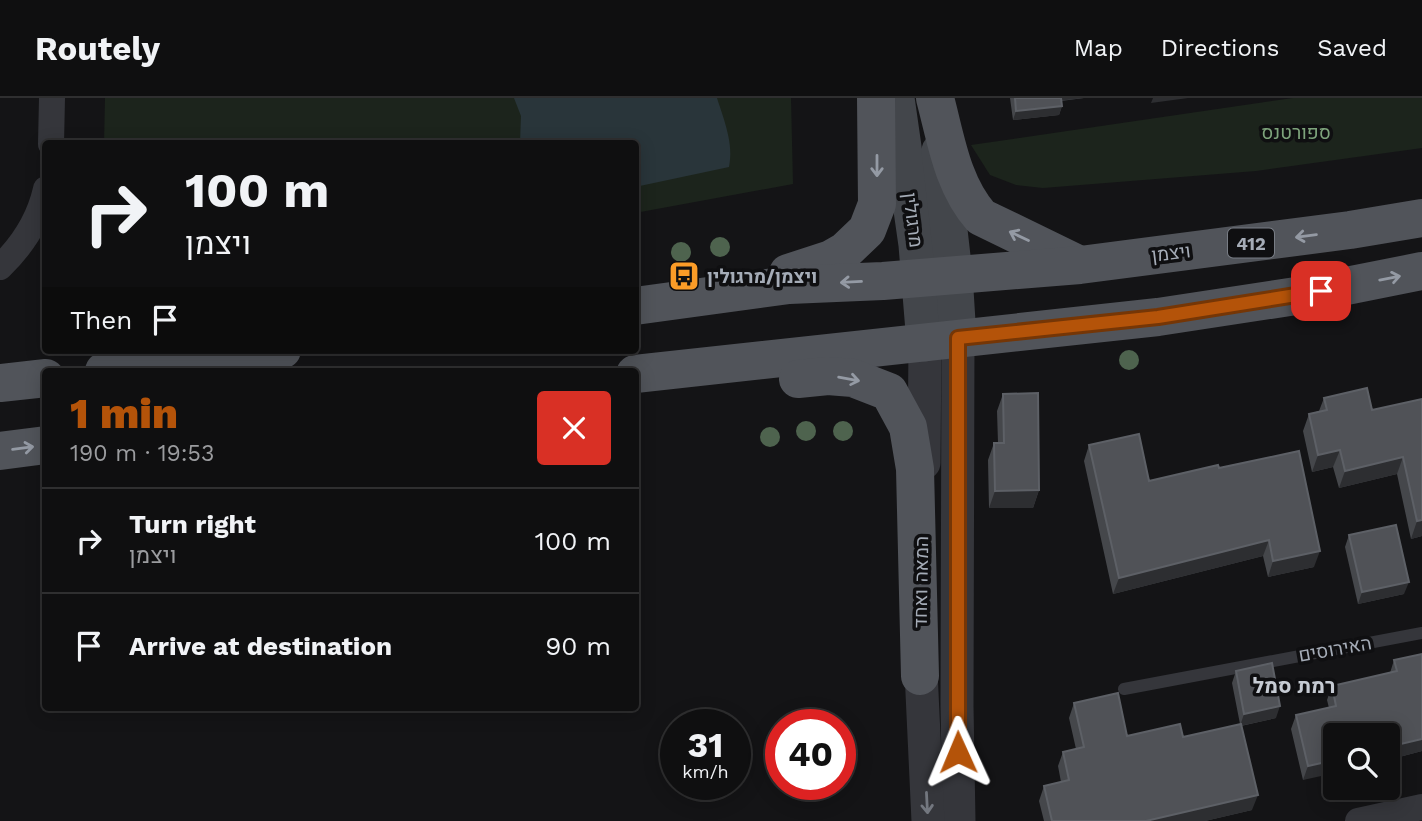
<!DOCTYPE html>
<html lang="en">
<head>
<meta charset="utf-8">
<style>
  body { margin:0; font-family:"Work Sans",Heebo,sans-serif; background:#181819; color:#f1f3f6; height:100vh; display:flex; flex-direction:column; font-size:26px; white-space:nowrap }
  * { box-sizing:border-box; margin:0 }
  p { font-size:23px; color:#9b9c9f }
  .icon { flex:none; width:38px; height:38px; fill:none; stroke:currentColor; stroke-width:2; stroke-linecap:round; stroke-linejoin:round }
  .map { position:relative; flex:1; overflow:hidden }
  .panel { position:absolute; left:42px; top:270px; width:597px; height:343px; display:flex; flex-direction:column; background:#0f0f10; border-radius:7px; box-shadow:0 4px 18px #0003,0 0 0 2px #2f2f30 }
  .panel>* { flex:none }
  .top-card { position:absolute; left:42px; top:42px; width:597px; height:214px; border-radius:7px; box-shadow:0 4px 18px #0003,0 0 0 2px #2f2f30; background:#0f0f10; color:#f1f3f6; overflow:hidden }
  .buttons { position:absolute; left:1323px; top:625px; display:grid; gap:14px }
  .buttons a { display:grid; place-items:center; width:77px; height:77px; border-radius:7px; background:#0f0f10; box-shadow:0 4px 18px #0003,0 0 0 2px #2f2f30; font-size:35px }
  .speed { position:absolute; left:660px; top:611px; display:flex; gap:14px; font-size:35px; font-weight:700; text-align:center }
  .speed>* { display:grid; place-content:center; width:91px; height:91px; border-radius:50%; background:#0f0f10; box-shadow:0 4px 18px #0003,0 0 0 2px #2f2f30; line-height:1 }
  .speed small { font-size:18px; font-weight:400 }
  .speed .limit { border:10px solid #d22; background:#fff; color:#111 }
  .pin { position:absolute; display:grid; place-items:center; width:60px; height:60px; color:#fff; margin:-30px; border-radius:14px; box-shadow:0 4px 10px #0006 }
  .me { position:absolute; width:77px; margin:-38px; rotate:359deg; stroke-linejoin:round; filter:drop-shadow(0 0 5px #0008) }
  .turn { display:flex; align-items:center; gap:24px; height:147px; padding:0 28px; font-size:32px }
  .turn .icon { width:91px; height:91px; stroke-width:2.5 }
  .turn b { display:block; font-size:49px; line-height:60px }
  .then { display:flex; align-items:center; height:66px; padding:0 28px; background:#0003; gap:14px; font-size:26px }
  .round { display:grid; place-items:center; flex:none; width:74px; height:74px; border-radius:7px; background:#181819 }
  .head { display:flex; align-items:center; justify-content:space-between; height:119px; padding:0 28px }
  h1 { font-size:42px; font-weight:800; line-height:52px; color:#b45309 }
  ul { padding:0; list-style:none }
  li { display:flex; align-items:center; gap:21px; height:105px; padding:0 28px; border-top:2px solid #2f2f30 }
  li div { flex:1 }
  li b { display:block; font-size:26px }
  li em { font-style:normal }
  header { display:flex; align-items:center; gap:42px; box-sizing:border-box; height:98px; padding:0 35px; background:#0f0f10; border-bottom:2px solid #2f2f30 }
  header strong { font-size:33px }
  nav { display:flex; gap:38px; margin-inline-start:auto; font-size:24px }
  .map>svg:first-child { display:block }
  .green { fill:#1c241c }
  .water { fill:#29353a }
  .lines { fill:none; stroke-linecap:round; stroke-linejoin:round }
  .service { stroke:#35363b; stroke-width:12 }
  .minor { stroke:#35363b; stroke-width:26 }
  .tertiary { stroke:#35363b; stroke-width:33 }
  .secondary { stroke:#43464b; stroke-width:37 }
  .primary { stroke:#51545a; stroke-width:38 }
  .tree { fill:#4e634e }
  .wall { fill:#45474b }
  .shaded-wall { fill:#2d2e31 }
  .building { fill:#505257; stroke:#5d6066; stroke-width:2 }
  .oneway { stroke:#949aa4 }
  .oneway2 { stroke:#73777f }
  .route-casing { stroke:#753606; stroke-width:18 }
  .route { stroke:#b45309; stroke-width:12 }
  .labels { text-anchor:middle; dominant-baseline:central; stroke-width:7; stroke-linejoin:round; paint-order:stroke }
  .shield { fill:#0f0f11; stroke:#787d85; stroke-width:2 }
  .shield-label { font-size:18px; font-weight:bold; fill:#a5acb7 }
  .park-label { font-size:19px; fill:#7da37b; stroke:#0f0f11 }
  .street-label { font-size:19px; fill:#a5acb7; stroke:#0f0f11 }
  .poi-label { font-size:19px; font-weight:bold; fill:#a5acb7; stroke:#0f0f11; text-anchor:start }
  .neighbourhood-label { font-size:21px; font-weight:bold; fill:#c6cbd3; stroke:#0f0f11 }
</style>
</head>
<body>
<header>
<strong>Routely</strong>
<nav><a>Map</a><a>Directions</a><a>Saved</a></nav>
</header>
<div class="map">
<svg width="1422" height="723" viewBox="0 0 1422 723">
  <rect width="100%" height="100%" fill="#141416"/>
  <g class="green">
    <polygon points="105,0 791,0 793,86 635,115 635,46 104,46"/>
    <polygon points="1293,0 1422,0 1422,50 1256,73 1043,90 1016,87 990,77 971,47"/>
  </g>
  <path class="water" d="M514,0h203c7,22 17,46 12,69l-94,20v-43l-115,-1 1,-27z"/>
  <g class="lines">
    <polyline class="service" points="1124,591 1422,535"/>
    <g class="minor">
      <polyline points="51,46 52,0"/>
      <path d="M0,169c23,-22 39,-47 46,-78"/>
      <polyline points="1358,723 1422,709"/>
    </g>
    <g class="tertiary">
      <polyline points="958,240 957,608 959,723"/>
      <polyline points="924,365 925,245"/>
      <polyline points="920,552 928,723"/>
    </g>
    <g class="secondary">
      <polyline points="896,0 917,147 925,245"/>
      <polyline points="940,53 954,176 958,240"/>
    </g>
    <g class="primary">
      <path d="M935,0c11,41 17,86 46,119l97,47"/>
      <polyline points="788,175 831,161 845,153 867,132 877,106 876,0"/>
      <polyline points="635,208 789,187 883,183 1080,167 1350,132 1422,120"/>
      <polyline points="104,273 282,252"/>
      <polyline points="635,276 1158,219 1296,198 1422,173"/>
      <polyline points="798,281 828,278 853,280 889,294 908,329 915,371 920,578"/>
      <polyline points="0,285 46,280"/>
      <polyline points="0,353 46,347"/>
    </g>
  </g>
  <g class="tree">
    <circle cx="720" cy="149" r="10"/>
    <circle cx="681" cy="154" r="10"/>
    <circle cx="1129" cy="262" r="10"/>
    <circle cx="806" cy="333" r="10"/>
    <circle cx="843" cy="333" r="10"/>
    <circle cx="770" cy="339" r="10"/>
  </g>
  <g class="wall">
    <polygon points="1010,0 1084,0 1061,3 1062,8 1059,17 1013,22"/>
    <polygon points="1003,296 1039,392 1033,410 989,410 988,362 994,345 998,345 997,313"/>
    <polygon points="1324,300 1372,312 1422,301 1422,438 1411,441 1397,376 1339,390 1333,369 1312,374 1303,333 1309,316 1319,313"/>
    <polygon points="1089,347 1149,383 1219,370 1314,469 1268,479 1263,458 1113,496 1084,363"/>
    <polygon points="1349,437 1404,496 1358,506 1345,449"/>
    <polygon points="1422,556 1422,653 1388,662 1388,637 1303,682 1291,631 1296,617 1329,610 1327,602 1332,588 1390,575 1394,562"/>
    <polygon points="1236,573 1276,620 1241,628 1252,712 1205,723 1044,723 1039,703 1044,688 1061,684 1058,668 1063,654 1076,651 1069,620 1074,605 1127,638 1183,639 1240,626 1232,585"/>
  </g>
  <g class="shaded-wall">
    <polygon points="1058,0 1084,0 1057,3"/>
    <polygon points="1153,0 1188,0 1151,5"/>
    <polygon points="1062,8 1059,17 1013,22 1016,13"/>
    <polygon points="1340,352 1333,369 1312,374 1318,357"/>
    <polygon points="1403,359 1397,376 1339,390 1345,373"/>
    <polygon points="1039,392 1033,410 989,410 995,393"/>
    <polygon points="1422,422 1422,438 1411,441 1417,423"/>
    <polygon points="1269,442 1263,458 1113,496 1119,480"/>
    <polygon points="1320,453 1314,469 1268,479 1273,463"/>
    <polygon points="1409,484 1404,496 1358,506 1362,494"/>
    <polygon points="1280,608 1276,620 1240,628 1244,616"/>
    <polygon points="1422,641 1422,653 1388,662 1388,649"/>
    <polygon points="1335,662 1335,675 1303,682 1308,668"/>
    <polygon points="1258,697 1252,712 1205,723 1146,723"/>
  </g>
  <g class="building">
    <polygon points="1015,0 1061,0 1062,8 1016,13"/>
    <polygon points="1367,290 1372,312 1422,301 1422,422 1417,423 1403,359 1345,373 1340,352 1318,357 1309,316 1327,312 1324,300"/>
    <polygon points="1038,295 1039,392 995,393 994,345 1004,345 1003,296"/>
    <polygon points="1139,336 1149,383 1218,367 1219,370 1299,353 1320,453 1273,463 1269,442 1119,480 1089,347"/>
    <polygon points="1396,427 1409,484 1362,494 1349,437"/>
    <polygon points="1422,556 1422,641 1388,649 1388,637 1335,637 1335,662 1308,668 1296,617 1336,608 1332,588 1397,573 1394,562"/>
    <polygon points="1272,565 1280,608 1244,616 1236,573"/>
    <polygon points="1118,595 1127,638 1180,626 1183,639 1241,626 1258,697 1146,723 1052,723 1044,688 1069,682 1063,654 1084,649 1074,605"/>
  </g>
  <defs><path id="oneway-shaft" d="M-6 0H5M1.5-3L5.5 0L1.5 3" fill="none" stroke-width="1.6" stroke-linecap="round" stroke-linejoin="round" transform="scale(1.75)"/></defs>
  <g class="oneway">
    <use href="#oneway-shaft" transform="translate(877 68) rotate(90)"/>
    <use href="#oneway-shaft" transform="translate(1019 138) rotate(-155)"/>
    <use href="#oneway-shaft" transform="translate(1306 138) rotate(173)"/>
    <use href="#oneway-shaft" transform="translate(1390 180) rotate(-11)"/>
    <use href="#oneway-shaft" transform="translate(851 184) rotate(177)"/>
    <use href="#oneway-shaft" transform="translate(849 281) rotate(10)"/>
    <use href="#oneway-shaft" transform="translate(23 350) rotate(-7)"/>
  </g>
  <use class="oneway2" href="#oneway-shaft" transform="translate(927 705) rotate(87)"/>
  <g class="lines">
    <g class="route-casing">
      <polyline id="route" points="958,654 958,240 1158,219 1321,193"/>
    </g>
    <use href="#route" class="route"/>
  </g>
  <defs>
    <g id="bus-square" transform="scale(1.575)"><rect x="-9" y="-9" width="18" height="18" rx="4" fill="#fb9c27" stroke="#0f0f11"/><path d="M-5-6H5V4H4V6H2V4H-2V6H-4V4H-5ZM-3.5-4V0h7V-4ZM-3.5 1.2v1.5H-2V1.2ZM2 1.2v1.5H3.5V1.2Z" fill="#111"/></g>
  </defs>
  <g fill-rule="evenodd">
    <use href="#bus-square" x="684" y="178"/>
  </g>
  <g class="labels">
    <rect class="shield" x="1228" y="130.5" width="46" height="29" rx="5"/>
    <g class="shield-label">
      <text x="1251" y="145">412</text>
    </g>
    <g class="park-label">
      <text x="1296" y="34">ספורטנס</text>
    </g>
    <g class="street-label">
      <text transform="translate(913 122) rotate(83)">מרגולין</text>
      <text transform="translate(1171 155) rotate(-7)">ויצמן</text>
      <text transform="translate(921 484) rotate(-89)">המאה ואחד</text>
      <text transform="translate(1335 551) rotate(-10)">האירוסים</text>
    </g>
    <g class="poi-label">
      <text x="707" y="178">ויצמן/מרגולין</text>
    </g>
    <g class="neighbourhood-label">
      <text x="1294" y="587">רמת סמל</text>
    </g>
  </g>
</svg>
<div class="buttons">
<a><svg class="icon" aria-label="search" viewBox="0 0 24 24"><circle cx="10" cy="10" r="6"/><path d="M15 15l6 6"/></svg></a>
</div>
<div class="speed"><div>31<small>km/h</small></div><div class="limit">40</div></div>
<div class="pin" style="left:1321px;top:193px;background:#d93025"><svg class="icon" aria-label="arrive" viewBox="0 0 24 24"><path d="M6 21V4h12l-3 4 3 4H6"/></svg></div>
<svg class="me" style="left:958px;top:654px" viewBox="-20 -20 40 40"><path d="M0-17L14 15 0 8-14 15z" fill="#b45309" stroke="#fff" stroke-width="4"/></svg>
<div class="top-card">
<div class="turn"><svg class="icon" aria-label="right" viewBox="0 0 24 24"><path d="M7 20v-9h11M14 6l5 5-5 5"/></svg><div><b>100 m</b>ויצמן</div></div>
<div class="then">Then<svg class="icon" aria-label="arrive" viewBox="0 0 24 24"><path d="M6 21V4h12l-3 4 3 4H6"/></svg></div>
</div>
<section class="panel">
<div class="head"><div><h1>1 min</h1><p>190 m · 19:53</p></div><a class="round" style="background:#d93025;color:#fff"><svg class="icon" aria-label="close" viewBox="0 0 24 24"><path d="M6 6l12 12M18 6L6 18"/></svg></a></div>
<ul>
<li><svg class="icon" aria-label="right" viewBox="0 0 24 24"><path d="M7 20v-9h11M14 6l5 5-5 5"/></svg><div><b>Turn right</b><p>ויצמן</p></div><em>100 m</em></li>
<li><svg class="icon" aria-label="arrive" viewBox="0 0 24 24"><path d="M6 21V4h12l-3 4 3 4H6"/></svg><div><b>Arrive at destination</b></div><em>90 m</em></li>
</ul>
</section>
</div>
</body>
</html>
